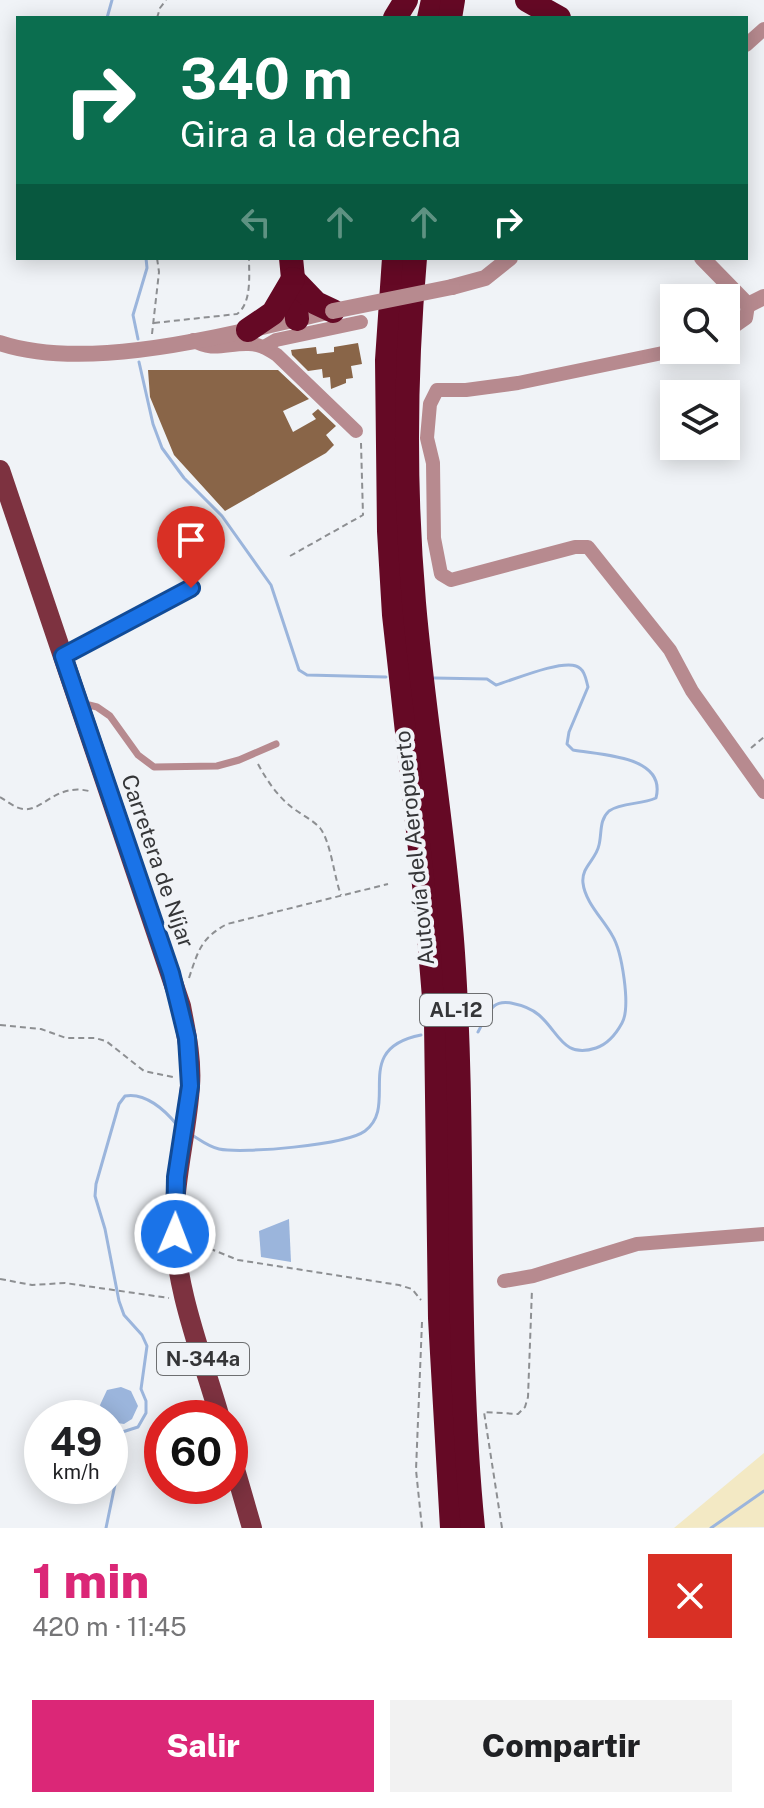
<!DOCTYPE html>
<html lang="es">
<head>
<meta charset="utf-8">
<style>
  body { margin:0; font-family:"Public Sans",sans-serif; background:#f2f2f2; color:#202124; height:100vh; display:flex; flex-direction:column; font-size:30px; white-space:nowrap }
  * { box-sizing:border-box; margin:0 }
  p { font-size:26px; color:#757577 }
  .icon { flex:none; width:44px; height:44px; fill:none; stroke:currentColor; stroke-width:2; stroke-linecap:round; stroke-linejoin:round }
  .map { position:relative; height:1528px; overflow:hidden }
  .details { display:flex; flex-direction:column; background:#fff; flex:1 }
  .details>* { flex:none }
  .top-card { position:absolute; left:16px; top:16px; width:732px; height:244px; border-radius:0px; box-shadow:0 4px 20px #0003; background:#0b6e4f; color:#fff; overflow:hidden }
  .controls { position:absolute; left:660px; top:284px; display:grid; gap:16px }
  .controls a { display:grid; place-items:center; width:80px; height:80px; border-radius:0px; background:#fff; box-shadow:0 4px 20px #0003; font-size:40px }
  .speed { position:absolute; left:24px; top:1400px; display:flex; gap:16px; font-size:40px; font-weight:700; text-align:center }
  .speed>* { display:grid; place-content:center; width:104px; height:104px; border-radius:50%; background:#fff; box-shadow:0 4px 20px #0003; line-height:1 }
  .speed small { font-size:20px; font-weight:400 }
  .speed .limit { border:12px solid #d22; background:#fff; color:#111 }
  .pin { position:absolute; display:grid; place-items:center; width:68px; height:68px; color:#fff; margin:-82px -34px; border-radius:50% 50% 50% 0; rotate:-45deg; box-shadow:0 0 8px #0007 }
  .pin .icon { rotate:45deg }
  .me { position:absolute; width:88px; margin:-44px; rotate:1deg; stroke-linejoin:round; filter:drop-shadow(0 0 6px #0008) }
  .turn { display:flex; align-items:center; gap:28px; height:168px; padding:0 32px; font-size:36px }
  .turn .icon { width:104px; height:104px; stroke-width:2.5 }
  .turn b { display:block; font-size:56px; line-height:68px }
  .lanes { display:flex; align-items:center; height:76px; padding:0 32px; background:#0003; justify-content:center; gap:40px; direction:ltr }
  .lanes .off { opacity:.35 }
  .round { display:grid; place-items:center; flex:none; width:84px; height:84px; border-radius:0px; background:#f2f2f2 }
  .headline { display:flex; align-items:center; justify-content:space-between; height:136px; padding:0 32px }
  h1 { font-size:48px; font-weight:800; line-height:60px; color:#db2777 }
  .button { display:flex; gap:16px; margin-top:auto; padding:16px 32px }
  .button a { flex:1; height:92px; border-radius:0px; background:#db2777; color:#fff; font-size:32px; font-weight:800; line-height:92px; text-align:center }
  .button a+a { background:#f2f2f2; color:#202124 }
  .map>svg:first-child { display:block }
  .sand { fill:#f3e9c4 }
  .water { fill:#9bb5dc }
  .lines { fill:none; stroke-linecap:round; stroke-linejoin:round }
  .stream { stroke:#9bb5dc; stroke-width:3 }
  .building { fill:#896548 }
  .path { stroke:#8d8f92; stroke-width:2; stroke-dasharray:6 4; stroke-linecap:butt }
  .service { stroke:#b78a8f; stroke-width:7 }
  .minor { stroke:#b78a8f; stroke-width:14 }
  .tertiary { stroke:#b78a8f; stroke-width:16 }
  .primary { stroke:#7d3240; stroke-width:20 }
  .motorway { stroke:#650925; stroke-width:24 }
  .tertiary-bridge { stroke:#b78a8f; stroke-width:16 }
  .route-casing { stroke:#114b97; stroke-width:20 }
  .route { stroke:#1a73e8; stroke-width:14 }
  .labels { text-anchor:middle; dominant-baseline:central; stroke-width:8; stroke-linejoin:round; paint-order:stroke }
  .shield { fill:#f0f3f7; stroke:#6d6f71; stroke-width:2 }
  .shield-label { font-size:20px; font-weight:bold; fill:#353638 }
  .street-label { font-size:22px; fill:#353638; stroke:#f0f3f7 }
</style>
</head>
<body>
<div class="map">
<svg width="764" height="1528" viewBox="0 0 764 1528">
  <rect width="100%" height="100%" fill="#f0f3f7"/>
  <polygon class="sand" points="764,1453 764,1527 674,1528"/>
  <g class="water">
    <polygon points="289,1219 291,1262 261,1257 259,1231"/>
    <polygon points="121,1387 131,1391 138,1406 132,1419 124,1424 110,1422 110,1418 104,1417 100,1405 107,1390"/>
  </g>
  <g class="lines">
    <g class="stream">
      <polyline points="107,18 112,0"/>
      <polyline points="138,339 133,315 147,268 146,258"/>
      <polyline points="139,362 153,424 162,448 184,478 222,516 271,585 299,670 307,675 386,677"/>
      <path d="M434,678l53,1 9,6c17,-5 64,-25 80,-19 9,3 10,14 12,21l-19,45 -2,12 6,6c26,5 94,5 83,48 -15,7 -34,4 -47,13 -10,9 -7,22 -10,34 -3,15 -18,22 -16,38 2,19 20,36 29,52 10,16 19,72 10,88 -6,11 -14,21 -26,25 -33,11 -37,-16 -57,-33 -8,-7 -18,-10 -28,-12 -6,-1 -12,-1 -17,3 -7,6 -12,19 -16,26"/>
      <path d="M192,1135c8,5 17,12 27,14 24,5 127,-4 146,-18 35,-26 -15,-82 56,-96"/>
      <path d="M106,1528l12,-58 -7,-26 5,-10 22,-7 8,-14v-12l-5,-12 6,-43 -5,-11 -18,-20 -5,-14 -14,-72 -10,-33 1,-12 23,-80 6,-8c20,-4 40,14 52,29"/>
      <polyline points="711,1528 764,1491"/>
    </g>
  </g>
  <g class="building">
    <polygon points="358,343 362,364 351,366 353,378 346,379 346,383 331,389 330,377 323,378 322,369 308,371 292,355 291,350 316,347 317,354 334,352 334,347"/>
    <polygon points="148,370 278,370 309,399 283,411 293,432 316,419 312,414 318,409 336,426 326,435 334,445 326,453 225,511 174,455 150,397"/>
  </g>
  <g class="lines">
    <g class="path">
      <polyline points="157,18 160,8 166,0"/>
      <path d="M154,323l83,-9c15,-11 12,-39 12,-56"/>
      <polyline points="152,334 159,272 157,258"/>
      <polyline points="290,556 363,515 361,443"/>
      <polyline points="751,748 764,737"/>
      <path d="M258,764c8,15 18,30 31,41 9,8 23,14 31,23 11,14 14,49 21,67"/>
      <path d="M0,797c7,4 15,11 23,12 20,3 32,-26 66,-18"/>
      <path d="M189,978c9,-27 12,-40 38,-54l161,-40"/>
      <polyline points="0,1025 41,1029 66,1038 95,1038 106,1041 144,1071 173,1077"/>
      <polyline points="191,1241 238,1260 399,1285 412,1289 421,1300"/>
      <polyline points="0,1279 32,1285 65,1283 169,1298"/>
      <polyline points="422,1322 416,1470 422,1528"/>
      <polyline points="502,1528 484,1412 518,1414 525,1407 528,1397 532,1289"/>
    </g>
    <polyline class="service" points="81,703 97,707 110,716 138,755 154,767 217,766 239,760 276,744"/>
    <g class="minor">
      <polyline points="746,45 764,29"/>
      <polyline points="726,332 746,318 748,305"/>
      <path d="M193,340c18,12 33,4 53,4 12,-1 22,5 31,11l79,76"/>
      <polyline points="264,347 276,340 361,322"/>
      <polyline points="677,350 518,383 466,390 437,390 430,404 427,438 433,463 434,538 441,574 451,580 575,547 588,547 670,650 692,691 764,792"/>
      <polyline points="63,656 191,588"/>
      <polyline points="504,1281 533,1276 637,1244 764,1234"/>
    </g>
    <g class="tertiary">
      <polyline points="702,258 748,305 764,297"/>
      <polyline points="452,287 485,278 510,258"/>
      <path d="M0,343c93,31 239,-12 333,-32"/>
    </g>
    <g class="primary">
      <path d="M0,470l181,536c5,26 11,53 9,80 -3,45 -15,89 -16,134 0,67 28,135 46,198"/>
      <polyline points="230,1452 252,1528"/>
    </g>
    <g class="motorway">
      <polyline points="527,0 559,18"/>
      <polyline points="395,18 406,0"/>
      <polyline points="429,18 433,0"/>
      <polyline points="450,18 453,0"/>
      <polyline points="291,258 297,319"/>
      <polyline points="394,258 387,360 389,531 394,615 427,912 436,1022 440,1318 452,1528"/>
      <path d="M415,258c-10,115 -11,230 -1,345 10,117 31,233 39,350 13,191 1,384 20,575"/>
      <polyline points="293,279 316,303 333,311"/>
      <polyline points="248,330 273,313 293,279"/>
    </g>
    <polyline class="tertiary-bridge" points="333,311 452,287"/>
  </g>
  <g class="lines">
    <g class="route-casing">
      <polyline id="route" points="175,1234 176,1177 190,1086 187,1038 171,973 63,656 191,588"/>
    </g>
    <use href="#route" class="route"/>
  </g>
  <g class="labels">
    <g class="shield">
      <rect x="420" y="994" width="72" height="32" rx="6"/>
      <rect x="157" y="1343" width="92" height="32" rx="6"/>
    </g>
    <g class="shield-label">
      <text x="456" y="1010">AL-12</text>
      <text x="203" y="1359">N-344a</text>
    </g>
    <g class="street-label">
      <text transform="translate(414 848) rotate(-96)">Autovía del Aeropuerto</text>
      <text transform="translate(158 861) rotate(71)">Carretera de Níjar</text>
    </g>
  </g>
</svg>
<div class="controls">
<a><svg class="icon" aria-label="search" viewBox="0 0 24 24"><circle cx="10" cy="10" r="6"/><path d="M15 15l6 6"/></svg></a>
<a><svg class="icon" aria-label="layers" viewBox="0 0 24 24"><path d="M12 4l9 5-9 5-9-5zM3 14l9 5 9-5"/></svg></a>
</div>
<div class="speed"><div>49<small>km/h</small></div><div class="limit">60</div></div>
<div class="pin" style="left:191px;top:588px;background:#d93025"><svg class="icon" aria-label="arrive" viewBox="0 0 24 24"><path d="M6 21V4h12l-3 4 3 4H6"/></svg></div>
<svg class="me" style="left:175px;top:1234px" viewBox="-20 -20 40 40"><circle r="17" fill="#1a73e8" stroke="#fff" stroke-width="3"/><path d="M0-11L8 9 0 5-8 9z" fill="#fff"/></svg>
<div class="top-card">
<div class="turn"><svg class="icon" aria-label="right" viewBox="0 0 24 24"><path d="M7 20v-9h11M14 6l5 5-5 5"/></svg><div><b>340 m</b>Gira a la derecha</div></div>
<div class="lanes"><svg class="icon off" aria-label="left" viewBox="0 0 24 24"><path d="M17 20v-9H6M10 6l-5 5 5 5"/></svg><svg class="icon off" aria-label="ahead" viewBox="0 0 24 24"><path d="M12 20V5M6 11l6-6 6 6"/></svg><svg class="icon off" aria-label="ahead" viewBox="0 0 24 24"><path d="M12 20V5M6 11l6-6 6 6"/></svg><svg class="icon" aria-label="right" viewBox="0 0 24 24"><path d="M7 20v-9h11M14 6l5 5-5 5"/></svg></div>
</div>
</div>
<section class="details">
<div class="headline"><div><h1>1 min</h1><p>420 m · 11:45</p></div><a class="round" style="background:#d93025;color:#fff"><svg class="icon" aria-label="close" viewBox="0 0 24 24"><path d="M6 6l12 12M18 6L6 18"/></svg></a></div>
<div class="button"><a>Salir</a><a>Compartir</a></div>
</section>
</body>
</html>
